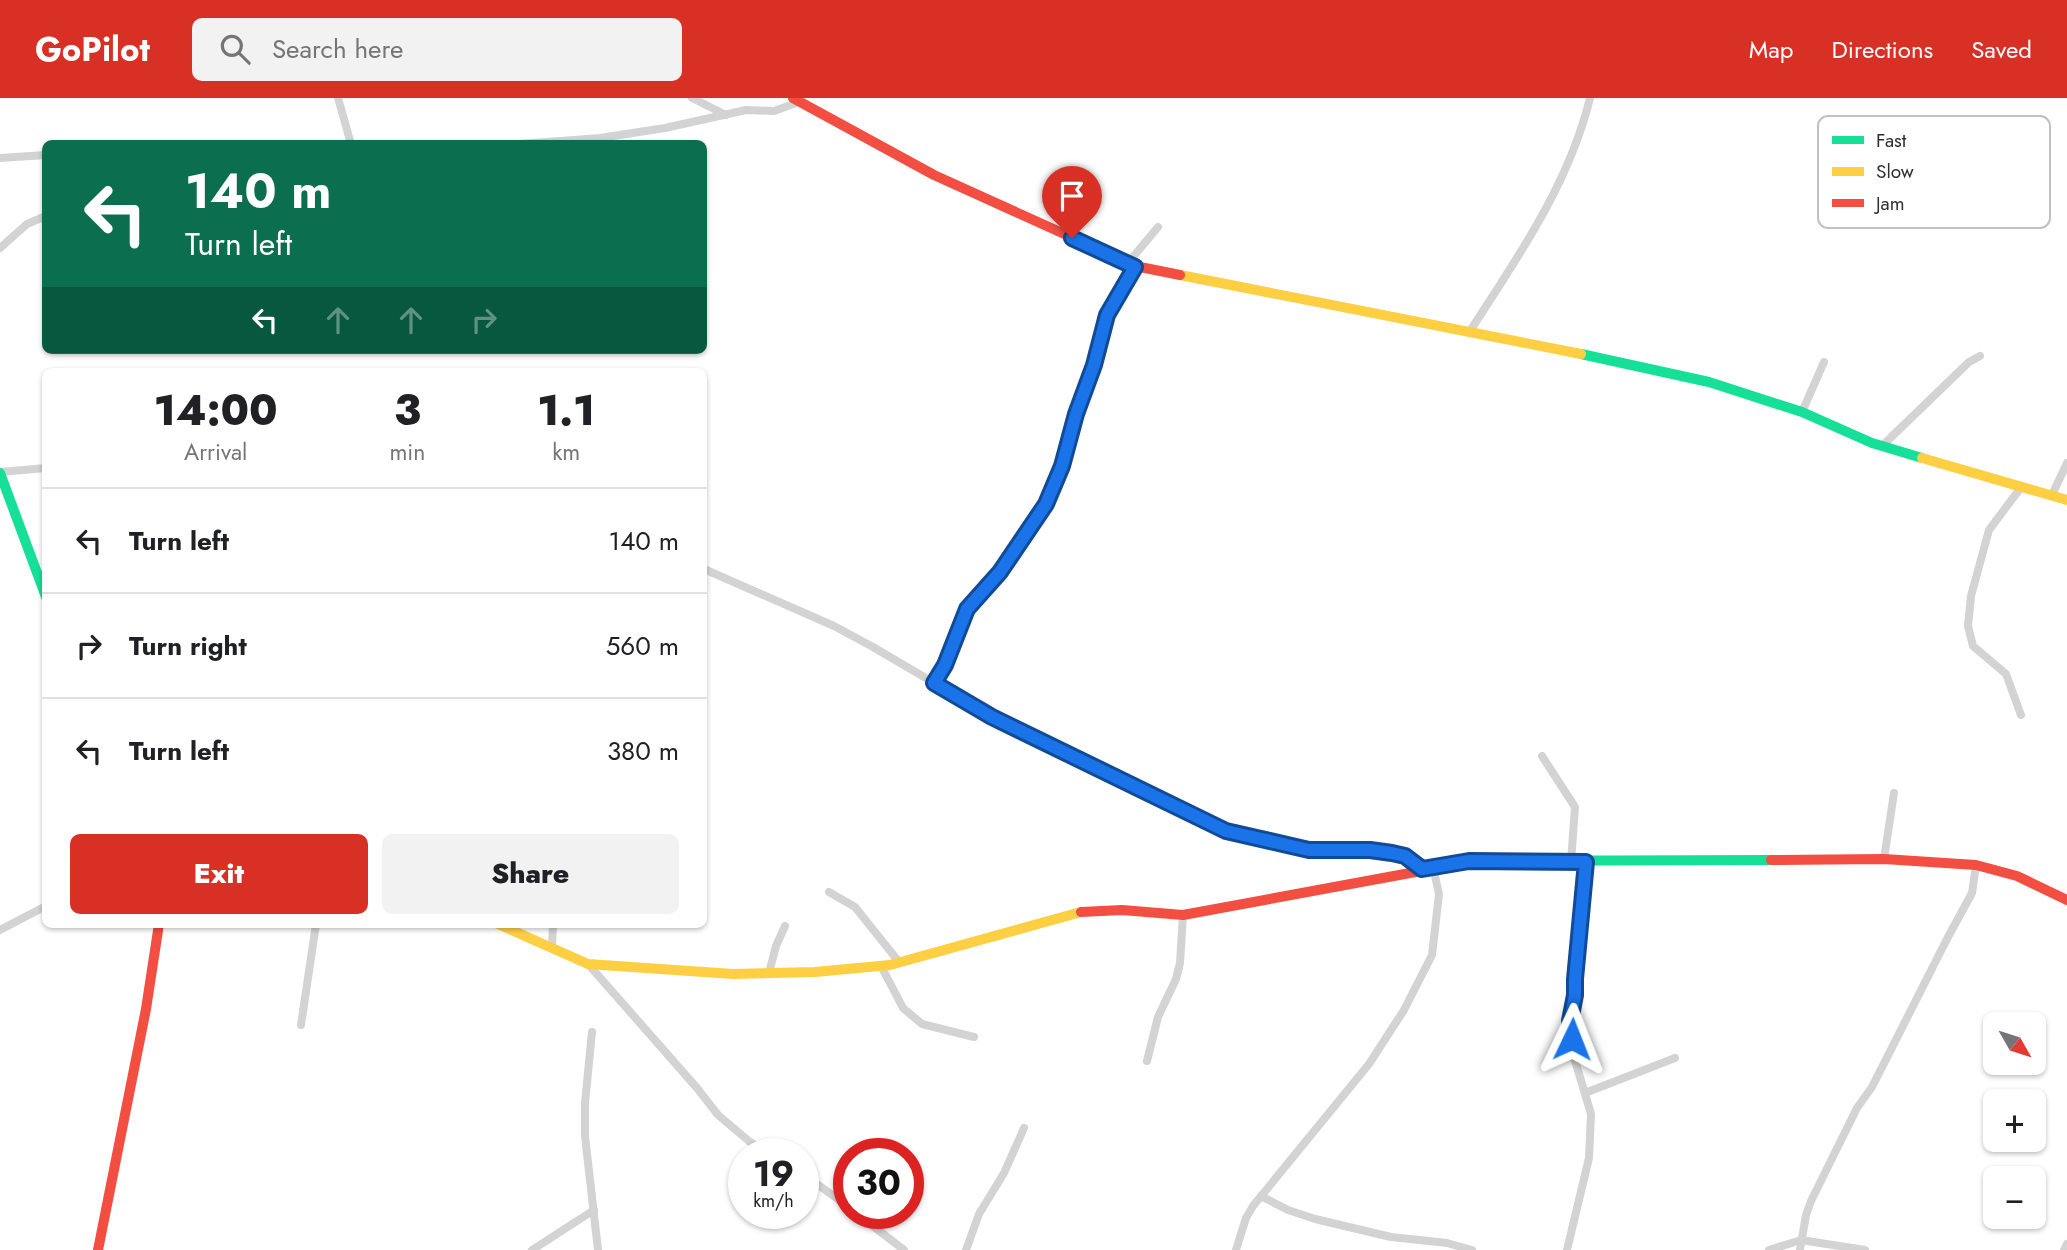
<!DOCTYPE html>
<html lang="en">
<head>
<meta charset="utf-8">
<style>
  body { margin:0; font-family:Jost,sans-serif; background:#f2f2f2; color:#202124; height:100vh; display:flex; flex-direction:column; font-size:26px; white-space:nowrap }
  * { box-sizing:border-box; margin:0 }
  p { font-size:23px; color:#757577 }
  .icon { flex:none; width:38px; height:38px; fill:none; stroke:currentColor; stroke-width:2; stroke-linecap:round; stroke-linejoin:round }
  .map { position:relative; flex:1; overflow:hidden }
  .details { position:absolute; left:42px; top:270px; width:665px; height:560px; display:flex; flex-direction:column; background:#fff; border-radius:10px; box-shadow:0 2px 5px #0004 }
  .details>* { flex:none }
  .top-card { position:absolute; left:42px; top:42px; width:665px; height:214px; border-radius:10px; box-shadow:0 2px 5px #0004; background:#0b6e4f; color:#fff; overflow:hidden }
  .needle { width:46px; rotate:129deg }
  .buttons { position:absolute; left:1983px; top:914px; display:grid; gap:14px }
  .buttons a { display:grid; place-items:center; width:63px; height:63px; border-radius:10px; background:#fff; box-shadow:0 2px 5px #0004; font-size:35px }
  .speed { position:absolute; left:728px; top:1040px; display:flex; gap:14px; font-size:35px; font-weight:700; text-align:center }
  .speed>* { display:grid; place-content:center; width:91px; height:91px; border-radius:50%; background:#fff; box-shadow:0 2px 5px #0004; line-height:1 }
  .speed small { font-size:18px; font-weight:400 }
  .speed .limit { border:10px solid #d22; background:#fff; color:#111 }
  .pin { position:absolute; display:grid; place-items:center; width:60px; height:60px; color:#fff; margin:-72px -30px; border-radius:50% 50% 50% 0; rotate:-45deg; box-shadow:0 0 7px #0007 }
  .pin .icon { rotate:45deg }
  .me { position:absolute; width:77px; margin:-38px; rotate:2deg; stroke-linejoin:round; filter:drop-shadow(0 0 5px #0008) }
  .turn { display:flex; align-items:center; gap:24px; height:147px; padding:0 28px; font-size:32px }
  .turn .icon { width:91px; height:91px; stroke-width:2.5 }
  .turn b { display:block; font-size:49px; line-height:60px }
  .lanes { display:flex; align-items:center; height:66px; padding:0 28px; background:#0003; justify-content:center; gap:35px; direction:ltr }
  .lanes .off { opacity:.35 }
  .eta { display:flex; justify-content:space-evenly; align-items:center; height:119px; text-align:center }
  .eta b { font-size:42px; font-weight:800; line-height:49px }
  .cta { display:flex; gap:14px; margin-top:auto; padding:14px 28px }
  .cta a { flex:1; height:80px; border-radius:10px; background:#d93025; color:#fff; font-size:28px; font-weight:800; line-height:80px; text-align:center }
  .cta a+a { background:#f2f2f2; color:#202124 }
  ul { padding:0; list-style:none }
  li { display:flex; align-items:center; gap:21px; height:105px; padding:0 28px; border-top:2px solid #e0e0e0 }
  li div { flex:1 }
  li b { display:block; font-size:26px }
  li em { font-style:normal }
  header { display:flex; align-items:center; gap:42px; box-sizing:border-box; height:98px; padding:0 35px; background:#d93025; color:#fff }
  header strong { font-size:33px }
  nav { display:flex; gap:38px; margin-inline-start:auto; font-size:24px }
  .search { width:490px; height:63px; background:#f2f2f2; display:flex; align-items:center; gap:18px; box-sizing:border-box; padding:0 24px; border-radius:10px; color:#757577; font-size:26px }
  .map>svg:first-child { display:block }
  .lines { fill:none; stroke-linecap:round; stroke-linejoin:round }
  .street { stroke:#d3d3d3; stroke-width:8 }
  .fast { stroke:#16e098; stroke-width:10 }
  .slow { stroke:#ffcf43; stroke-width:10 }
  .jam { stroke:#f24e42; stroke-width:10 }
  .route-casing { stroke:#114b97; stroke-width:18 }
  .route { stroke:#1a73e8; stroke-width:12 }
  .key { fill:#fff; stroke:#c0c0c0; stroke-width:2 }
  .key-label { font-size:19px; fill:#2e2e2e }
</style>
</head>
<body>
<header>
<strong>GoPilot</strong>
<div class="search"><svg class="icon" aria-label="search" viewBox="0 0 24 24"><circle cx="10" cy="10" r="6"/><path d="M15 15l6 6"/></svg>Search here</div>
<nav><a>Map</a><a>Directions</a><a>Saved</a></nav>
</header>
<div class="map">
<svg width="2067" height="1152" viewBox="0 0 2067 1152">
  <rect width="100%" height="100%" fill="#fff"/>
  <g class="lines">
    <g class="street">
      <polyline points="338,0 351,46"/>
      <polyline points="692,0 726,17"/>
      <polyline points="520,46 600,40 665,30 746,12 774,13 799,4"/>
      <polyline points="0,60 46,57"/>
      <polyline points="0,150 27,126 46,118"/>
      <polyline points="1128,165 1158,129"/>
      <path d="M1470,233c48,-74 99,-147 120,-233"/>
      <polyline points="1802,314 1824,264"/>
      <polyline points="1882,348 1969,264 1980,258"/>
      <polyline points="0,374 46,370"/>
      <polyline points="2052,397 2067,365"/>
      <path d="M704,471l130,57 39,21 119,70 161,80c14,5 27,10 40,17 6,3 11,8 18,11 22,11 73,23 98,25 37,3 83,-10 113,19"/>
      <polyline points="934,585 945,567 967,511 1000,474 1046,406 1062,368 1070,336 1081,297 1094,267 1107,217 1135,168"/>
      <polyline points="2021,617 2006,576 1973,548 1968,528 1971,498 1989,432 2022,388"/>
      <polyline points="1542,658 1575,709 1571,764"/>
      <polyline points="1884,761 1894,695"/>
      <polyline points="829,794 855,809 899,864"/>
      <polyline points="0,832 46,808"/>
      <polyline points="552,849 553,826"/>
      <polyline points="588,866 697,990 718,1017 750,1044 768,1055"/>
      <polyline points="881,868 903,910 922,926 974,939"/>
      <polyline points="769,875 776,848 785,828"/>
      <polyline points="301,927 316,826"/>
      <polyline points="592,934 585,1005 585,1038 598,1152"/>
      <polyline points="1147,963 1158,919 1176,881 1180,865 1183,817"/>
      <polyline points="1585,995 1675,960"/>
      <polyline points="803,1076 849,1109"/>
      <polyline points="1261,1098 1288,1112 1315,1121 1391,1139 1447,1145 1472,1152"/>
      <polyline points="856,1115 904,1152"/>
      <polyline points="532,1152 594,1112"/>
      <polyline points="966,1152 979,1116 1004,1075 1024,1030"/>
      <polyline points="1236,1152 1246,1120 1253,1108 1369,966 1404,912 1432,857 1439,796 1433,769"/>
      <polyline points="1567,1152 1589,1060 1591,1016 1574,959 1570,923 1575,897 1575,882 1586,764"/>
      <polyline points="1769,1152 1801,1142 1865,1152"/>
      <polyline points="1800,1152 1806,1117 1811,1103 1857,1010 1872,989 1948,839 1972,795 1976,767"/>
      <polyline points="2064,1152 2067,1146"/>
    </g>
    <g class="fast">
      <polyline points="1581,256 1709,284 1802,314 1872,345 1922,360"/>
      <polyline points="0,375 46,499"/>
      <polyline points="1475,763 1771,762"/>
    </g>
    <g class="slow">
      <polyline points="1180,177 1581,256"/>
      <polyline points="1922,360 2067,402"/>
      <polyline points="498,826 588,866 733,876 815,874 890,867 1081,814"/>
    </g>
    <g class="jam">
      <polyline points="793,0 934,77 1135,168 1180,177"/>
      <polyline points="1771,762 1884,761 1976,767 2017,778 2067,802"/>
      <polyline points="1081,814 1122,812 1183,817 1475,763"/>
      <polyline points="98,1152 146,911 159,826"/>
    </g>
  </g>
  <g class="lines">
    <g class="route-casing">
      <polyline id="route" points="1072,140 1135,169 1107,217 1094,267 1076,316 1062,368 1046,406 1000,474 967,511 945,567 934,585 992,619 1226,733 1309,752 1370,752 1392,755 1405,758 1422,771 1469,763 1586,764 1575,881 1575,897 1570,923 1572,941"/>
    </g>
    <use href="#route" class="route"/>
  </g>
  <rect x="1818" y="18" width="232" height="112" rx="10" class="key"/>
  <rect x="1832" y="38" width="32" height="8" fill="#16e098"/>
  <rect x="1832" y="69" width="32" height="9" fill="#ffcf43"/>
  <rect x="1832" y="101" width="32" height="8" fill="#f24e42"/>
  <g class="key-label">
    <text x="1876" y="49">Fast</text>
    <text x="1876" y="80">Slow</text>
    <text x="1876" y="112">Jam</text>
  </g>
</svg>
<div class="buttons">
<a><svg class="needle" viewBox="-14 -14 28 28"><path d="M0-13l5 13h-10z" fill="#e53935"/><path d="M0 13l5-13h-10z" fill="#757577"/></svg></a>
<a>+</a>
<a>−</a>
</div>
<div class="speed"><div>19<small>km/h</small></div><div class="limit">30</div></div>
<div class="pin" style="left:1072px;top:140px;background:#d93025"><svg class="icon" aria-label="arrive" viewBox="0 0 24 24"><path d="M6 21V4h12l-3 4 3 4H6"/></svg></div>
<svg class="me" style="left:1572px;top:941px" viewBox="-20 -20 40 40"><path d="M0-17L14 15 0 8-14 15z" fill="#1a73e8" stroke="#fff" stroke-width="4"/></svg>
<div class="top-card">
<div class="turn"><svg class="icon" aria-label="left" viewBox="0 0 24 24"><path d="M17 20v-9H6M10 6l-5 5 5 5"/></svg><div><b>140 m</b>Turn left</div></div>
<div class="lanes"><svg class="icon" aria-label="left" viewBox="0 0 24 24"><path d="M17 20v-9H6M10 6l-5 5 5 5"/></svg><svg class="icon off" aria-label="ahead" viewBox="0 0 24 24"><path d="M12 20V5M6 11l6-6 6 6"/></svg><svg class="icon off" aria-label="ahead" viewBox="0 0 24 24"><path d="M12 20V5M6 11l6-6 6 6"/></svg><svg class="icon off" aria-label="right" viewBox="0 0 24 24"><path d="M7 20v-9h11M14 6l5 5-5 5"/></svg></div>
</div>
<section class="details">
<div class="eta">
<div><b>14:00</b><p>Arrival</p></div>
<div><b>3</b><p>min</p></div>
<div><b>1.1</b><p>km</p></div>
</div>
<ul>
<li><svg class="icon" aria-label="left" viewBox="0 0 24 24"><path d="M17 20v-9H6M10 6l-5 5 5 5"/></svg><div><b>Turn left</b></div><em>140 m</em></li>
<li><svg class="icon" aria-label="right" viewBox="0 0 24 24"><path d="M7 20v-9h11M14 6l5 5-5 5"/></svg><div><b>Turn right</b></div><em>560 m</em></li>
<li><svg class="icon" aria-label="left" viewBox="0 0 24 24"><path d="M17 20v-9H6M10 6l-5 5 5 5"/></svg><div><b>Turn left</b></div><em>380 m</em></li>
</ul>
<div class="cta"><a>Exit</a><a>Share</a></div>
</section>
</div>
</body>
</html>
